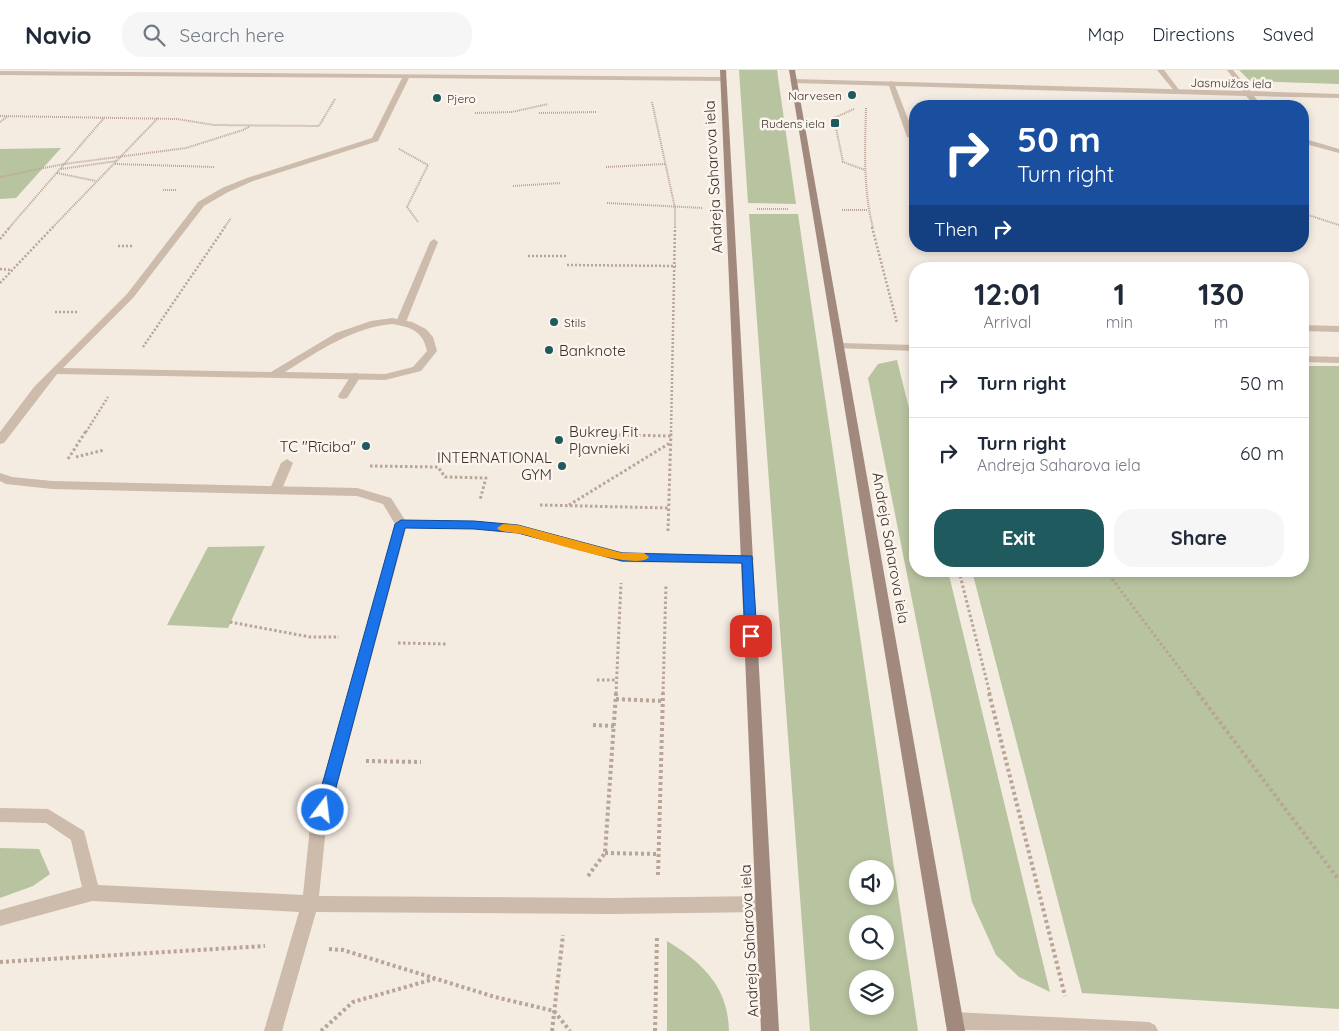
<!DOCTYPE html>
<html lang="en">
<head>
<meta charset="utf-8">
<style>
  body { margin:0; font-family:Quicksand,sans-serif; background:#f6f6f7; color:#1f2937; height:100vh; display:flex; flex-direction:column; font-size:19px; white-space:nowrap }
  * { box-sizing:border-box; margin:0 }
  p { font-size:16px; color:#747a83 }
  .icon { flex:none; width:28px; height:28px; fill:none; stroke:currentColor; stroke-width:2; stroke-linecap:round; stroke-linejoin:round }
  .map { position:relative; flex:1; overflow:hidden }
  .panel { position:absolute; left:909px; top:192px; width:400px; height:315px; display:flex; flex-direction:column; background:#fff; border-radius:20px; box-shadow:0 2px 8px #0003 }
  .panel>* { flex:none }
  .hud { position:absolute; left:909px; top:30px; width:400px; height:152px; border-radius:20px; box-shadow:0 2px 8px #0003; background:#1a4fa0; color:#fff; overflow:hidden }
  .fabs { position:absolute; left:849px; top:790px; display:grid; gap:10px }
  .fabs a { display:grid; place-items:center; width:45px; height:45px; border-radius:50%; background:#fff; box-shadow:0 2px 8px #0003; font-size:25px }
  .pin { position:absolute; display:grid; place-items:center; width:42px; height:42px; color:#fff; margin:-21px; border-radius:10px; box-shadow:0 2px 8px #0006 }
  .me { position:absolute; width:55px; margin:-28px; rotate:15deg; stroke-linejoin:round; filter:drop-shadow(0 0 4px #0008) }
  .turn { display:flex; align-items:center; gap:18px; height:105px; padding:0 25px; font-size:22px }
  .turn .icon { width:65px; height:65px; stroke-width:2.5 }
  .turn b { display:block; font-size:35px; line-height:42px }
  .then { display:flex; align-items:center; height:48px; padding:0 25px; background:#0003; gap:10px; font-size:19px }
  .eta { display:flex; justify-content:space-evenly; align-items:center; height:85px; text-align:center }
  .eta b { font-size:30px; font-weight:700; line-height:35px }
  .primary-button { display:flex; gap:10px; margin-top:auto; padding:10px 25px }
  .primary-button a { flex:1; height:58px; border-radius:20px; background:#1f5a5e; color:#fff; font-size:20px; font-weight:700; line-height:58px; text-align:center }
  .primary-button a+a { background:#f6f6f7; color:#1f2937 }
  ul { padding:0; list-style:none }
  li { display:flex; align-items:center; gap:15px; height:70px; padding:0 25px; border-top:1px solid #e0e1e3 }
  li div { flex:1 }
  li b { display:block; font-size:19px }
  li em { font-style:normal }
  header { display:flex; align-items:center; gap:30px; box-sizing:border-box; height:70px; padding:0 25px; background:#fff; border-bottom:1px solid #e0e1e3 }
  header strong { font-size:24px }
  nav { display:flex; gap:28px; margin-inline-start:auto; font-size:18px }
  .search { width:350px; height:45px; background:#f6f6f7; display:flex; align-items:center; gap:12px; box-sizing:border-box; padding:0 18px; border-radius:20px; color:#747a83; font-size:19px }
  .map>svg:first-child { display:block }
  .green { fill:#b8c4a0; fill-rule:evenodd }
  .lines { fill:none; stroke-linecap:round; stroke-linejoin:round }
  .path-far3 { stroke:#b9a596; stroke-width:2; stroke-dasharray:1 1; stroke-linecap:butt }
  .path-far2 { stroke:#b9a596; stroke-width:2.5; stroke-dasharray:2 2; stroke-linecap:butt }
  .path-far1 { stroke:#b9a596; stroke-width:3; stroke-dasharray:2.5 2.5; stroke-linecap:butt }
  .path { stroke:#b9a596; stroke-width:4; stroke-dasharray:3 3; stroke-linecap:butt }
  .lane { fill:#cdbbac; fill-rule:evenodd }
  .street { fill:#cdbbac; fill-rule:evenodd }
  .secondary { fill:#a18a7d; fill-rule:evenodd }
  .route { fill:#1a73e8; stroke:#114b97 }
  .slow { fill:#f59e0b }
  .poi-dot { fill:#1f5a5e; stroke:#fbf5ee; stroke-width:2 }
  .labels { text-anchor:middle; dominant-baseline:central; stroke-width:5; stroke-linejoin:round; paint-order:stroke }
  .far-street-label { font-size:12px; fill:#3b302b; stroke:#fbf5ee }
  .far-poi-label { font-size:12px; fill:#3b302b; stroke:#fbf5ee; text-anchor:end }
  .street-label { font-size:15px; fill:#3b302b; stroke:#fbf5ee }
  .poi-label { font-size:15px; fill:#3b302b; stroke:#fbf5ee; text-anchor:start }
</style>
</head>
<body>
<header>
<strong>Navio</strong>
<div class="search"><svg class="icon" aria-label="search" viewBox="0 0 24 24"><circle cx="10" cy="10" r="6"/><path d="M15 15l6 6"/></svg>Search here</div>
<nav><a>Map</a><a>Directions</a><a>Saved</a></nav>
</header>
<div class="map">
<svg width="1339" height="961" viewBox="0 0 1339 961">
  <rect width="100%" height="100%" fill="#f4ebe1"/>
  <g class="green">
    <polygon points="739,0 777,0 796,134 748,133"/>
    <polygon points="1239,0 1339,0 1339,14 1250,11"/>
    <polygon points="61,78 16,128 0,129 0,79"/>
    <path d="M749,144h49l120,817h-108zM858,799h27v27h-27zM858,854h27v27h-27zM858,909h27v27h-27z"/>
    <polygon points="897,290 915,363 915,501 948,501 1050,922 1019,907 996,885 972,832 868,308 878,294"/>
    <polygon points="1303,296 1339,296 1339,939 1082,923 972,501 1302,501"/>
    <polygon points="265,476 228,558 167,555 208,477"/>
    <polygon points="0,778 39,779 50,804 33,816 0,828"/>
    <path d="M667,871c36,22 61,46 62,90h-62z"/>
  </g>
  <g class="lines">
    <g class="path-far3">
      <polyline points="652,32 675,138 675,158"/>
      <path d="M866,38c-1,40 -3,81 7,120"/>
      <polyline points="854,39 834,48 843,92 865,100"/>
      <polyline points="475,43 512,42 548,34"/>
      <polyline points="539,43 596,42"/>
      <polyline points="0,46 177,49 214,55 319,56 335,29"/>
      <polyline points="0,52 8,46"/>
      <polyline points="399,79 428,95 407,137 418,152"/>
      <polyline points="115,94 214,97"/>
      <polyline points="606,97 665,94"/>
      <polyline points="61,99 117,91"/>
      <polyline points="57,103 96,111"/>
      <polyline points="0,107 64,94 186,78 243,60 250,56"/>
      <polyline points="513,116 561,113"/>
      <polyline points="163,120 177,120"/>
      <polyline points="607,133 703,138"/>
      <polyline points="757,139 788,139"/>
      <polyline points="842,140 868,140"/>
      <polyline points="1302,143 1339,155"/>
      <polyline points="9,158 104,48"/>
      <polyline points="52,158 158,48"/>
      <polyline points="224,158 231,148"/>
    </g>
    <g class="path-far2">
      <polyline points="872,157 897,253"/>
      <polyline points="0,169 10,157"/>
      <polyline points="118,176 134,176"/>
      <polyline points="528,186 568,186"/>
      <polyline points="567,195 676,196"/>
      <polyline points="0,199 12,200"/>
      <polyline points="0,213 53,157"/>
      <polyline points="55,242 77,242"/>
      <polyline points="143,277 225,157"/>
      <polyline points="910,302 915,324"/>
      <polyline points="86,362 108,327"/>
      <polyline points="671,362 675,157"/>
    </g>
    <g class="path-far1">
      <polyline points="618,365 671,366"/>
      <polyline points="76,387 104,380"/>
      <polyline points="68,389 86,361"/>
      <polyline points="370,396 438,397 445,407 486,408 480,430"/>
      <polyline points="540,435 669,438"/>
      <polyline points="569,435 670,373"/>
      <polyline points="668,461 671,361"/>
      <polyline points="959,501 990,624"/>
      <polyline points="1106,501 1199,624"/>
      <polyline points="230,552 310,567 339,567"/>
      <polyline points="398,573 447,574"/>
      <polyline points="597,610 616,610"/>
      <polyline points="616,624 621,513"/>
      <polyline points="663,624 666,514"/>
    </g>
    <g class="path">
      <polyline points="989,623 1065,926"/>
      <polyline points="1198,623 1339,810"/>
      <polyline points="616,629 663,631"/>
      <polyline points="593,655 615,656"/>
      <polyline points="366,691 421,692"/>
      <polyline points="605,783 659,784"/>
      <polyline points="658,805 663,623"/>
      <polyline points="588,806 605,783 616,623"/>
      <polyline points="329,879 343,880 495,927 554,941 570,961"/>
      <polyline points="0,892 265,876"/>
      <polyline points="321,961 353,932 434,909"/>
      <polyline points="552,961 563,865"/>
      <polyline points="655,961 657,867"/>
    </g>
    <g class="lane">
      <polygon points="1157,0 1164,0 1180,21 1180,23 1176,23"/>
      <polygon points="891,11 894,13 915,67 914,69 907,67 888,13"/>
      <polygon points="434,169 438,172 406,252 404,254 398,254 396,252 430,172"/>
      <polygon points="1302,255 1339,256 1339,262 1302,261"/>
      <polygon points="356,303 361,306 347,328 343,329 339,328 338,326 352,304"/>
      <polygon points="287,389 293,393 282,419 276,423 272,422 270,419 281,393"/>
    </g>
    <g class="street">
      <polygon points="1227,0 1233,0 1250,21 1339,24 1339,28 1254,26 1262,36 1255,36 1246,26 793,13 790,11 793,9 1243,21"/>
      <path d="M0,1l723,6 3,2 -3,2 -314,-3 -31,63 -125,40 -25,11 -24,14 -71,92 -70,70 208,4 65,-39 35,-12 21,-3 20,4 14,7 7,8 4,14 -16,20 -36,9 -328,-6 -53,69 -4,1v-12l34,-45 93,-93 71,-92 24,-14 25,-10 125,-40 30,-60 -402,-3zM392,254c19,3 31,7 35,27l-14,16 -28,7 -100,-2c34,-21 66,-44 107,-48z"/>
      <polygon points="1302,68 1339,79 1339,83 1302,73"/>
      <polygon points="840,273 915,275 915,281 836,278 835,276"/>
      <polygon points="1302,286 1339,287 1339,293 1302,292"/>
      <polygon points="0,403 12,407 52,411 357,418 391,428 405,450 474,451 518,455 622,482 752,486 754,489 752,492 748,494 622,492 518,463 474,459 406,458 326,757 319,826 612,828 763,826 769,828 771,834 769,840 763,842 612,844 316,842 282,961 264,961 299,842 92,831 0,856 0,840 82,817 71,770 46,753 0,752 0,738 48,739 84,761 98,815 303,825 310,757 395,454 383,434 357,426 52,419 6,414 0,411"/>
      <polygon points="954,942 1149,952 1155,955 1158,961 954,960 948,957 945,951 948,945"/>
    </g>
    <g class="secondary">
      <polygon points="720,0 726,0 779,961 761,961"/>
      <polygon points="789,0 795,0 965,961 947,961"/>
    </g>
  </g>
  <polygon class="route" points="401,450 474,451 518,455 622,483 752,486 757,566 756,569 747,569 745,566 742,493 622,491 518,463 474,459 405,458 330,740 328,745 323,747 318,745 315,740 395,454"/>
  <path class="slow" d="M503,454l15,1 104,28h22l5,4c-10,15 -108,-18 -127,-23 -8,-2 -16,-1 -23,-4l-2,-2z"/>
  <g class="poi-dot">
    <circle cx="852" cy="25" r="5"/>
    <circle cx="437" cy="28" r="5"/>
    <rect x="830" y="48" width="10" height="10" rx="2.5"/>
    <circle cx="554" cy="252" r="5"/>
    <circle cx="549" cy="280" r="5"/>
    <circle cx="559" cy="370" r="5"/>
    <circle cx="366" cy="376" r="5"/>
    <circle cx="562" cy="396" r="5"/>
  </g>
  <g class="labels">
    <g class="far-street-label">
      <text transform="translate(1231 13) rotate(1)">Jasmuižas iela</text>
    </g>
    <g class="far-poi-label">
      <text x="842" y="25">Narvesen</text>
      <text x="447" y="28" text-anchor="start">Pjero</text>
      <text x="825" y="53">Rudens iela</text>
      <text x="564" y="252" text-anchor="start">Stils</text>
    </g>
    <g class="street-label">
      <text transform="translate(713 107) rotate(-93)">Andreja Saharova iela</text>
      <text transform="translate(891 478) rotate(80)">Andreja Saharova iela</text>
      <text transform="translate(749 871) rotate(-93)">Andreja Saharova iela</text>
    </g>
    <g class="poi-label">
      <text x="559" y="280">Banknote</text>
      <text x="569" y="361">Bukrey Fit<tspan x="569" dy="17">Pļavnieki</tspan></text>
      <text x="356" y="376" text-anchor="end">TC "Rīciba"</text>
      <text x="552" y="387" text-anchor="end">INTERNATIONAL<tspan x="552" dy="17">GYM</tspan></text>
    </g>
  </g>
</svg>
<div class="fabs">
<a><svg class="icon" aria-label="sound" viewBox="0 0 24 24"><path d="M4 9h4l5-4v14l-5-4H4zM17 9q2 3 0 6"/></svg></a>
<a><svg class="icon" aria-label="search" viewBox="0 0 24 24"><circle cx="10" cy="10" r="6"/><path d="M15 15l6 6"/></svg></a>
<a><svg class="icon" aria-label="layers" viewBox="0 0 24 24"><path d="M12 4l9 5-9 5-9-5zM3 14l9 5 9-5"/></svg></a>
</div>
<div class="pin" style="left:751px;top:566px;background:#d93025"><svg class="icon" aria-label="arrive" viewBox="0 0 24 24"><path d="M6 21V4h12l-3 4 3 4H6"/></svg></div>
<svg class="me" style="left:323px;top:740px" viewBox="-20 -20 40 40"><circle r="17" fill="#1a73e8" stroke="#fff" stroke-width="3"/><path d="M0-11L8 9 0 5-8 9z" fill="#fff"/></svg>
<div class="hud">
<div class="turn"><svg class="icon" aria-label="right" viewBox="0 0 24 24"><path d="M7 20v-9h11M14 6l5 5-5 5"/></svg><div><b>50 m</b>Turn right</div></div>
<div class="then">Then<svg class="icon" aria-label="right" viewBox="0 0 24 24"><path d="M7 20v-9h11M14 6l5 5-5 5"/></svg></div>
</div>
<section class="panel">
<div class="eta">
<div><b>12:01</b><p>Arrival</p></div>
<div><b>1</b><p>min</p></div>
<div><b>130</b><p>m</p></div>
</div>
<ul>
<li><svg class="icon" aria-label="right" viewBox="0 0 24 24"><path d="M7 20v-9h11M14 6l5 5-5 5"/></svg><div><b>Turn right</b></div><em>50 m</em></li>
<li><svg class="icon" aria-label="right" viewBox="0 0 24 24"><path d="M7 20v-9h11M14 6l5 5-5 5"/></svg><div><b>Turn right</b><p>Andreja Saharova iela</p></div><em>60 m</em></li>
</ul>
<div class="primary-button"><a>Exit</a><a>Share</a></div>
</section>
</div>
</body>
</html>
